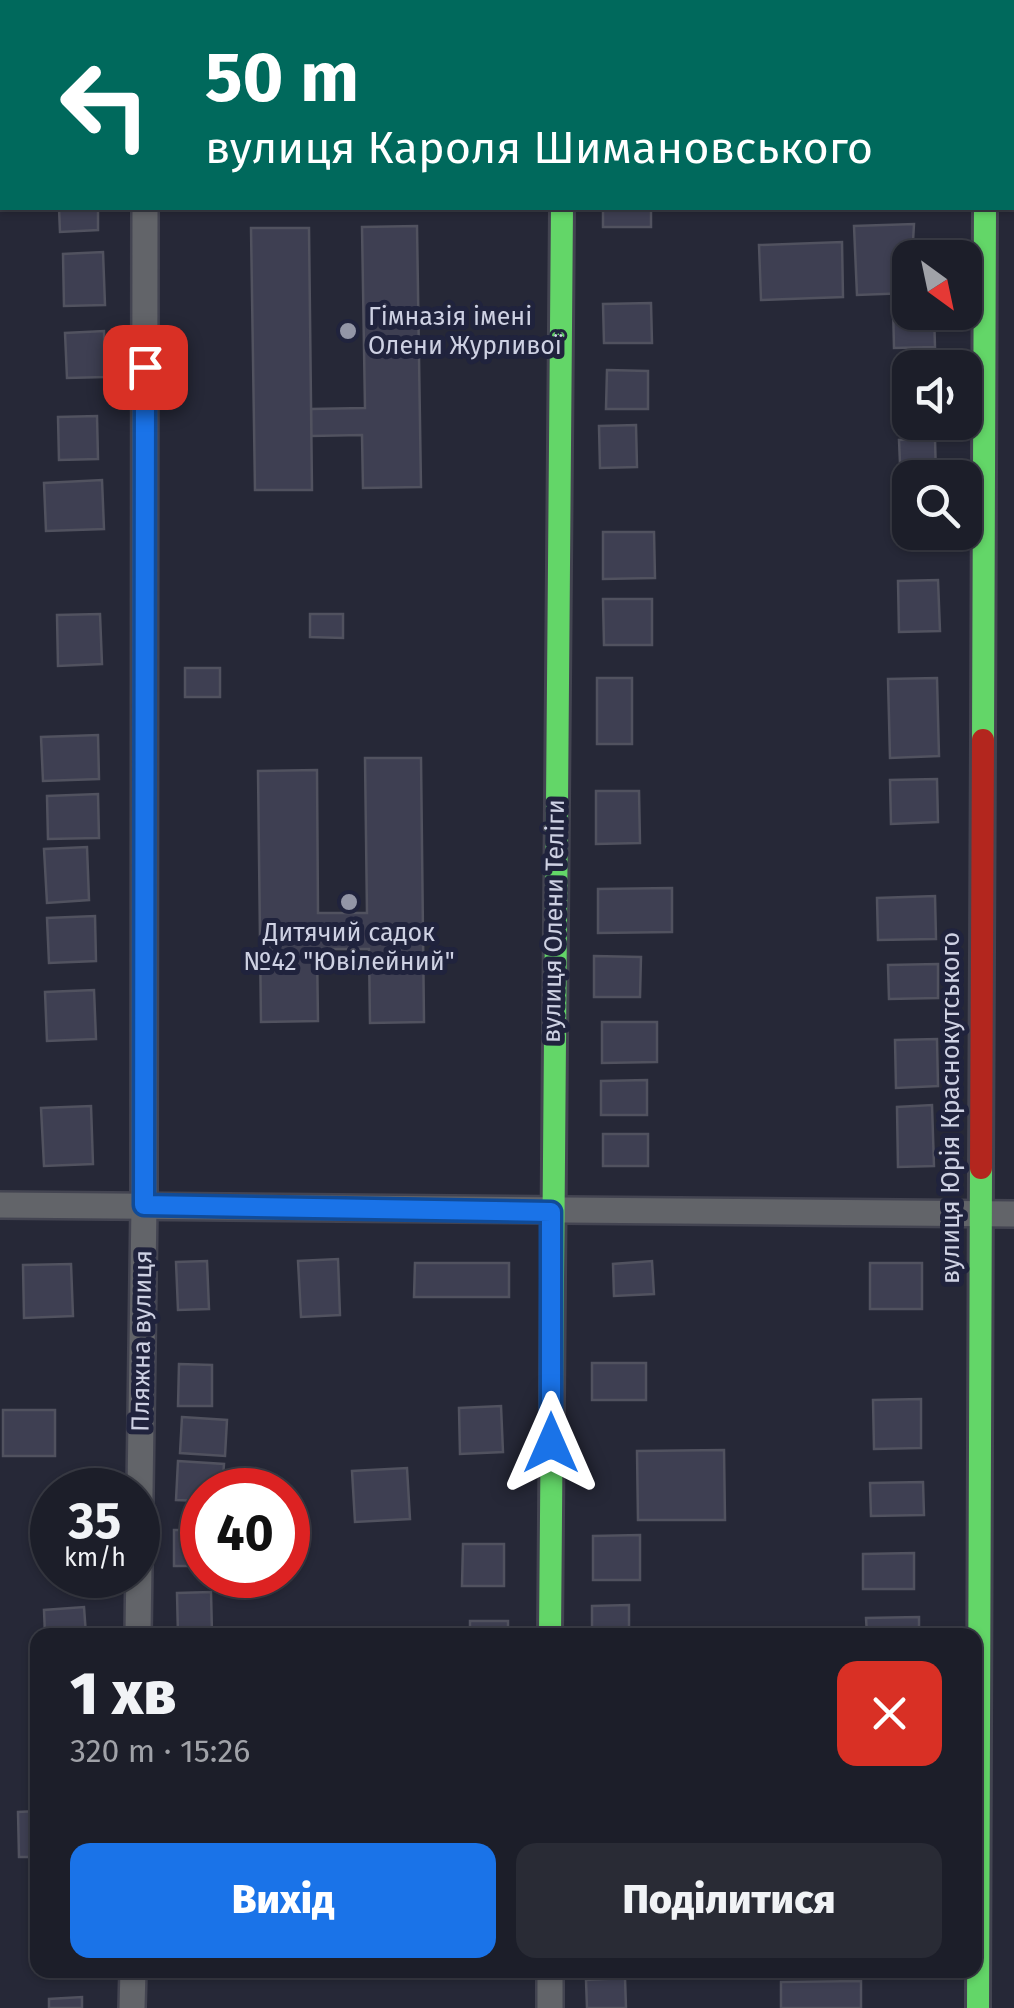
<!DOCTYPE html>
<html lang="uk">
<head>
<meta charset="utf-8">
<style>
  body { margin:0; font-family:"Fira Sans",sans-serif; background:#292b35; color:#f1f3f6; height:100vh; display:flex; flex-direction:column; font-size:38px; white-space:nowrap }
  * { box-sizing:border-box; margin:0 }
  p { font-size:32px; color:#a0a2a8 }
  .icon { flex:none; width:55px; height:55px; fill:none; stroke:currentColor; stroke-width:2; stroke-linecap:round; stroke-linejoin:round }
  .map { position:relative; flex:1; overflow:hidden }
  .panel { position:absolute; left:30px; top:1628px; width:952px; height:350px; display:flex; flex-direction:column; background:#1c1e29; border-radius:20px; box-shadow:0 2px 8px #0004,0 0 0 2px #3a3c46 }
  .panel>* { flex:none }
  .guide { position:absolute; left:0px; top:0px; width:1015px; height:210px; box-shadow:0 2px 8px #0004,0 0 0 2px #3a3c46; background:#00695c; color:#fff; overflow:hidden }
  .needle { width:65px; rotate:147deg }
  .buttons { position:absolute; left:892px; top:240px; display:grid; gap:20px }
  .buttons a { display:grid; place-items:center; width:90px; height:90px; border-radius:20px; background:#1c1e29; box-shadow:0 2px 8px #0004,0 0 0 2px #3a3c46; font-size:50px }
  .speed { position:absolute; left:30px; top:1468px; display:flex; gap:20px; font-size:50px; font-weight:700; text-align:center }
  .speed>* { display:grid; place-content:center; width:130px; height:130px; border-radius:50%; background:#1c1e29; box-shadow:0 2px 8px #0004,0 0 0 2px #3a3c46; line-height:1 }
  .speed small { font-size:25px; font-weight:400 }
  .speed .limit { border:15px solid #d22; background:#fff; color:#111 }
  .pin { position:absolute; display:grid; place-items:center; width:85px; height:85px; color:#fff; margin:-42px; border-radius:20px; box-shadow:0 5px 15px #0006 }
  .me { position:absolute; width:110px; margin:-55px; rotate:0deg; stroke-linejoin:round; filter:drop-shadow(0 0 8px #0008) }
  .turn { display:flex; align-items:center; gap:35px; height:210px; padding:0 40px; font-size:45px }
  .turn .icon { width:130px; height:130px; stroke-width:2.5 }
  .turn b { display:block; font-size:70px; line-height:85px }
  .round { display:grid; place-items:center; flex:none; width:105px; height:105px; border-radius:20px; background:#292b35 }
  .overview { display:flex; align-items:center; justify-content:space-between; height:170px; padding:0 40px }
  h1 { font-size:60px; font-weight:800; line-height:75px }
  .button { display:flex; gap:20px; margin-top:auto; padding:20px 40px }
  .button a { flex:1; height:115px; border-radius:20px; background:#1a73e8; color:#fff; font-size:40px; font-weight:800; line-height:115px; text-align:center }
  .button a+a { background:#292b35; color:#f1f3f6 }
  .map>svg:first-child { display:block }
  .building { fill:#3e3f52; stroke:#51525f; stroke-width:2.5 }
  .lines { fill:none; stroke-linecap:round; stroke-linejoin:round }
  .street-casing { stroke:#434451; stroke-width:30 }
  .fast-casing { stroke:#434451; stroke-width:28 }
  .jam-casing { stroke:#434451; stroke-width:28 }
  .street { stroke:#626469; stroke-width:25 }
  .fast { stroke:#63d668; stroke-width:22 }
  .jam { stroke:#b3261e; stroke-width:22 }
  .route-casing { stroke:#114b97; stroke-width:25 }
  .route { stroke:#1a73e8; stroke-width:18 }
  .poi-dot { fill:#9396a7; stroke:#20233d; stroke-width:4 }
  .labels { text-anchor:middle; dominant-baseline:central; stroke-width:10; stroke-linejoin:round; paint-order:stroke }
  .poi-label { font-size:25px; fill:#ced1e3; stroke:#20233d; text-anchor:start }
  .street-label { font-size:25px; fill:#ced1e3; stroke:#20233d }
</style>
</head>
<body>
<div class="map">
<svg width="1014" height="2008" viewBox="0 0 1014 2008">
  <rect width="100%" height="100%" fill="#262837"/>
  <g class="building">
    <polygon points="59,208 98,208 98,230 60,232"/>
    <rect x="603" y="208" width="48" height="19"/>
    <polygon points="914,224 910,293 857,295 854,226"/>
    <polygon points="417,226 421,487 363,488 362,435 311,436 311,409 365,408 362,227"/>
    <polygon points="251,228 309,228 312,490 255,490"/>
    <polygon points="842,242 843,297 761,300 759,245"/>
    <polygon points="103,252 105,305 64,306 63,254"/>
    <polygon points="651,303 652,343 604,343 603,304"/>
    <polygon points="893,304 910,304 910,312 934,312 935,347 894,348"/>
    <polygon points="104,331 105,377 67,378 65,333"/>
    <polygon points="607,370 648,371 648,409 606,409"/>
    <polygon points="910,371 910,422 935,424 897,424 896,372"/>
    <polygon points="97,416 98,459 59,460 58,417"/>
    <polygon points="636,425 637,467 600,468 599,426"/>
    <polygon points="935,438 936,478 910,478 910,486 901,486 899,440"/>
    <polygon points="102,480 104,529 46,531 44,483"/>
    <polygon points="603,532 654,532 655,578 603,579"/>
    <polygon points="938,580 940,631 899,632 898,581"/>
    <polygon points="603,599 652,599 652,645 604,645"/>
    <polygon points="100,614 102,664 58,666 57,615"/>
    <polygon points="310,614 343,614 343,638 310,637"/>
    <rect x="185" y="668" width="35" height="29"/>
    <rect x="597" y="678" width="35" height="66"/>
    <polygon points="937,678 939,756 890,758 888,679"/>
    <polygon points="98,735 99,779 43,781 41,737"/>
    <polygon points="365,758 421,758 424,1022 370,1023 369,949 317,949 318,1021 261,1022 258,771 317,770 318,913 367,913"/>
    <polygon points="937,779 938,822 891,824 890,780"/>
    <polygon points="596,791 639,791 640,843 596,844"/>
    <polygon points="98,794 99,838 48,839 47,796"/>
    <polygon points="87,847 89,900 47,903 44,849"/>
    <polygon points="672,888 672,932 598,933 598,889"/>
    <polygon points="935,896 936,939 878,940 877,898"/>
    <polygon points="95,916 96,961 49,963 47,918"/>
    <polygon points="594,956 641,957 640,997 594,997"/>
    <polygon points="938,964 938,998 889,999 888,965"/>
    <polygon points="94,990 96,1039 47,1041 45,992"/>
    <polygon points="602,1022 657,1022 657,1062 602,1063"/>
    <polygon points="937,1039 938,1086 896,1088 895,1040"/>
    <polygon points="647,1080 647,1115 601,1115 601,1081"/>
    <polygon points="932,1105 934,1166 898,1167 897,1107"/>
    <polygon points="91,1106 93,1164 44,1166 41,1108"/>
    <rect x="603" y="1134" width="45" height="32"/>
    <polygon points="338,1259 340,1315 301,1317 298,1261"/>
    <polygon points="207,1261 209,1309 178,1310 176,1262"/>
    <polygon points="652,1261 654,1294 614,1296 613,1264"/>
    <polygon points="415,1263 509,1263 509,1297 414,1297"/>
    <rect x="870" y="1263" width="52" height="46"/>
    <polygon points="71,1264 73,1316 24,1318 23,1265"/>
    <rect x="592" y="1363" width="54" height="37"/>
    <polygon points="179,1364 212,1365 212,1406 178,1406"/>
    <polygon points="921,1399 921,1448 874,1449 873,1400"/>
    <polygon points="501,1406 503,1452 460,1454 459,1408"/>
    <rect x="3" y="1410" width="52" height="46"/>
    <polygon points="182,1417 227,1420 225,1456 180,1453"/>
    <polygon points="724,1450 725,1520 638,1520 637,1451"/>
    <polygon points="178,1461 224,1464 222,1490 202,1490 202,1501 176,1500"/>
    <polygon points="407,1468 410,1519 355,1522 352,1471"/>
    <polygon points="923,1482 924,1515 871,1516 870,1483"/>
    <polygon points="45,1506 52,1506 52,1550 47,1551"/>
    <rect x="174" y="1530" width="28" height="36"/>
    <polygon points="640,1535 640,1580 593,1580 593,1536"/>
    <polygon points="463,1544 504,1544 504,1586 462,1586"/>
    <polygon points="914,1553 914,1589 863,1589 863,1554"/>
    <polygon points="211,1592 212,1634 178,1635 177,1593"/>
    <polygon points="629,1605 629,1635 592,1635 592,1606"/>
    <polygon points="84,1607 86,1635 45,1635 44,1610"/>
    <polygon points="919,1617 919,1635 867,1635 866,1618"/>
    <rect x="470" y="1621" width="38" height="14"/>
    <polygon points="38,1811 38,1857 19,1857 18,1812"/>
    <polygon points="31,1889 38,1889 38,1955 33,1955"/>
    <polygon points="427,1970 499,1970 499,1975 427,1976"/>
    <polygon points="625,1978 626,2008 587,2008 586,1980"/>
    <polygon points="861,1981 861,2008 781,2008 781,1982"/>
    <polygon points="82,1997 82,2008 49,2008 49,1999"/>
  </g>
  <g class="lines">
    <g class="street-casing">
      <g id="street">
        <polyline points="145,0 145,2"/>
        <polyline points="564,2 564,0"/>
        <polyline points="0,103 2,103"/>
        <polyline points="1012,105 1014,105"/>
        <polyline points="0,1205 1014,1214"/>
        <polyline points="138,1635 144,1205 145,208"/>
        <polyline points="132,2008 133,1970"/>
        <polyline points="550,2008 550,1970"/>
      </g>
    </g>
    <g class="fast-casing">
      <g id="fast">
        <polyline points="983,740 985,208"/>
        <polyline points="550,1635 562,208"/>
        <polyline points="978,2008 981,1168"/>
      </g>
    </g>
    <g class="jam-casing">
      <g id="jam">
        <polyline points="986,0 986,2"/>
        <polyline points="981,1168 983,740"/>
      </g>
    </g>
    <use href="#street" class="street"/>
    <use href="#fast" class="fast"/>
    <use href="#jam" class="jam"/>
  </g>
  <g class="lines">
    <g class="route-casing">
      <polyline id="route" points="145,367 144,1205 551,1212 551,1443"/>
    </g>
    <use href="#route" class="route"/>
  </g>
  <g class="poi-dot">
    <circle cx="348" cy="331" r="10"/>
    <circle cx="349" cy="902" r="10"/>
  </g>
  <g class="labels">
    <g class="poi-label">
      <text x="368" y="317">Гімназія імені<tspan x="368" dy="29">Олени Журливої</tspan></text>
      <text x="349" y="933" text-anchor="middle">Дитячий садок<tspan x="349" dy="29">№42 "Ювілейний"</tspan></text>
    </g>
    <g class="street-label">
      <text transform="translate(554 921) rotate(-89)">вулиця Олени Теліги</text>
      <text transform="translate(951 1108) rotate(-90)">вулиця Юрія Краснокутського</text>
      <text transform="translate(142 1341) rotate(-89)">Пляжна вулиця</text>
    </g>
  </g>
</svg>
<div class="buttons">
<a><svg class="needle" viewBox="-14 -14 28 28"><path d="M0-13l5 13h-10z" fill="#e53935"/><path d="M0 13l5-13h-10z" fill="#a0a2a8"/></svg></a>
<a><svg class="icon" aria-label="sound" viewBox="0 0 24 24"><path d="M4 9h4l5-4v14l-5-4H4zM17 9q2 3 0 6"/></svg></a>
<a><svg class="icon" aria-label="search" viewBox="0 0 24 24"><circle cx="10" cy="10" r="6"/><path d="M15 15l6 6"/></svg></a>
</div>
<div class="speed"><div>35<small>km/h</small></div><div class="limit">40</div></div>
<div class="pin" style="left:145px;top:367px;background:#d93025"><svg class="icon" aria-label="arrive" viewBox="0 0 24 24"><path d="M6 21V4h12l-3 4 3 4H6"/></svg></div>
<svg class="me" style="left:551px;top:1443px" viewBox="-20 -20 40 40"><path d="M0-17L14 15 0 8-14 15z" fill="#1a73e8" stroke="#fff" stroke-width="4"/></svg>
<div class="guide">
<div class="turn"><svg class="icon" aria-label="left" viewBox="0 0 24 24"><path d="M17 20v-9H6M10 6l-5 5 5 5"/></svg><div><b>50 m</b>вулиця Кароля Шимановського</div></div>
</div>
<section class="panel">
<div class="overview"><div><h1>1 хв</h1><p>320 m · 15:26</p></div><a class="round" style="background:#d93025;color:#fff"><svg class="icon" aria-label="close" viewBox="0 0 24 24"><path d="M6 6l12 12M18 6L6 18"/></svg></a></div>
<div class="button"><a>Вихід</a><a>Поділитися</a></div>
</section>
</div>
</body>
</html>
